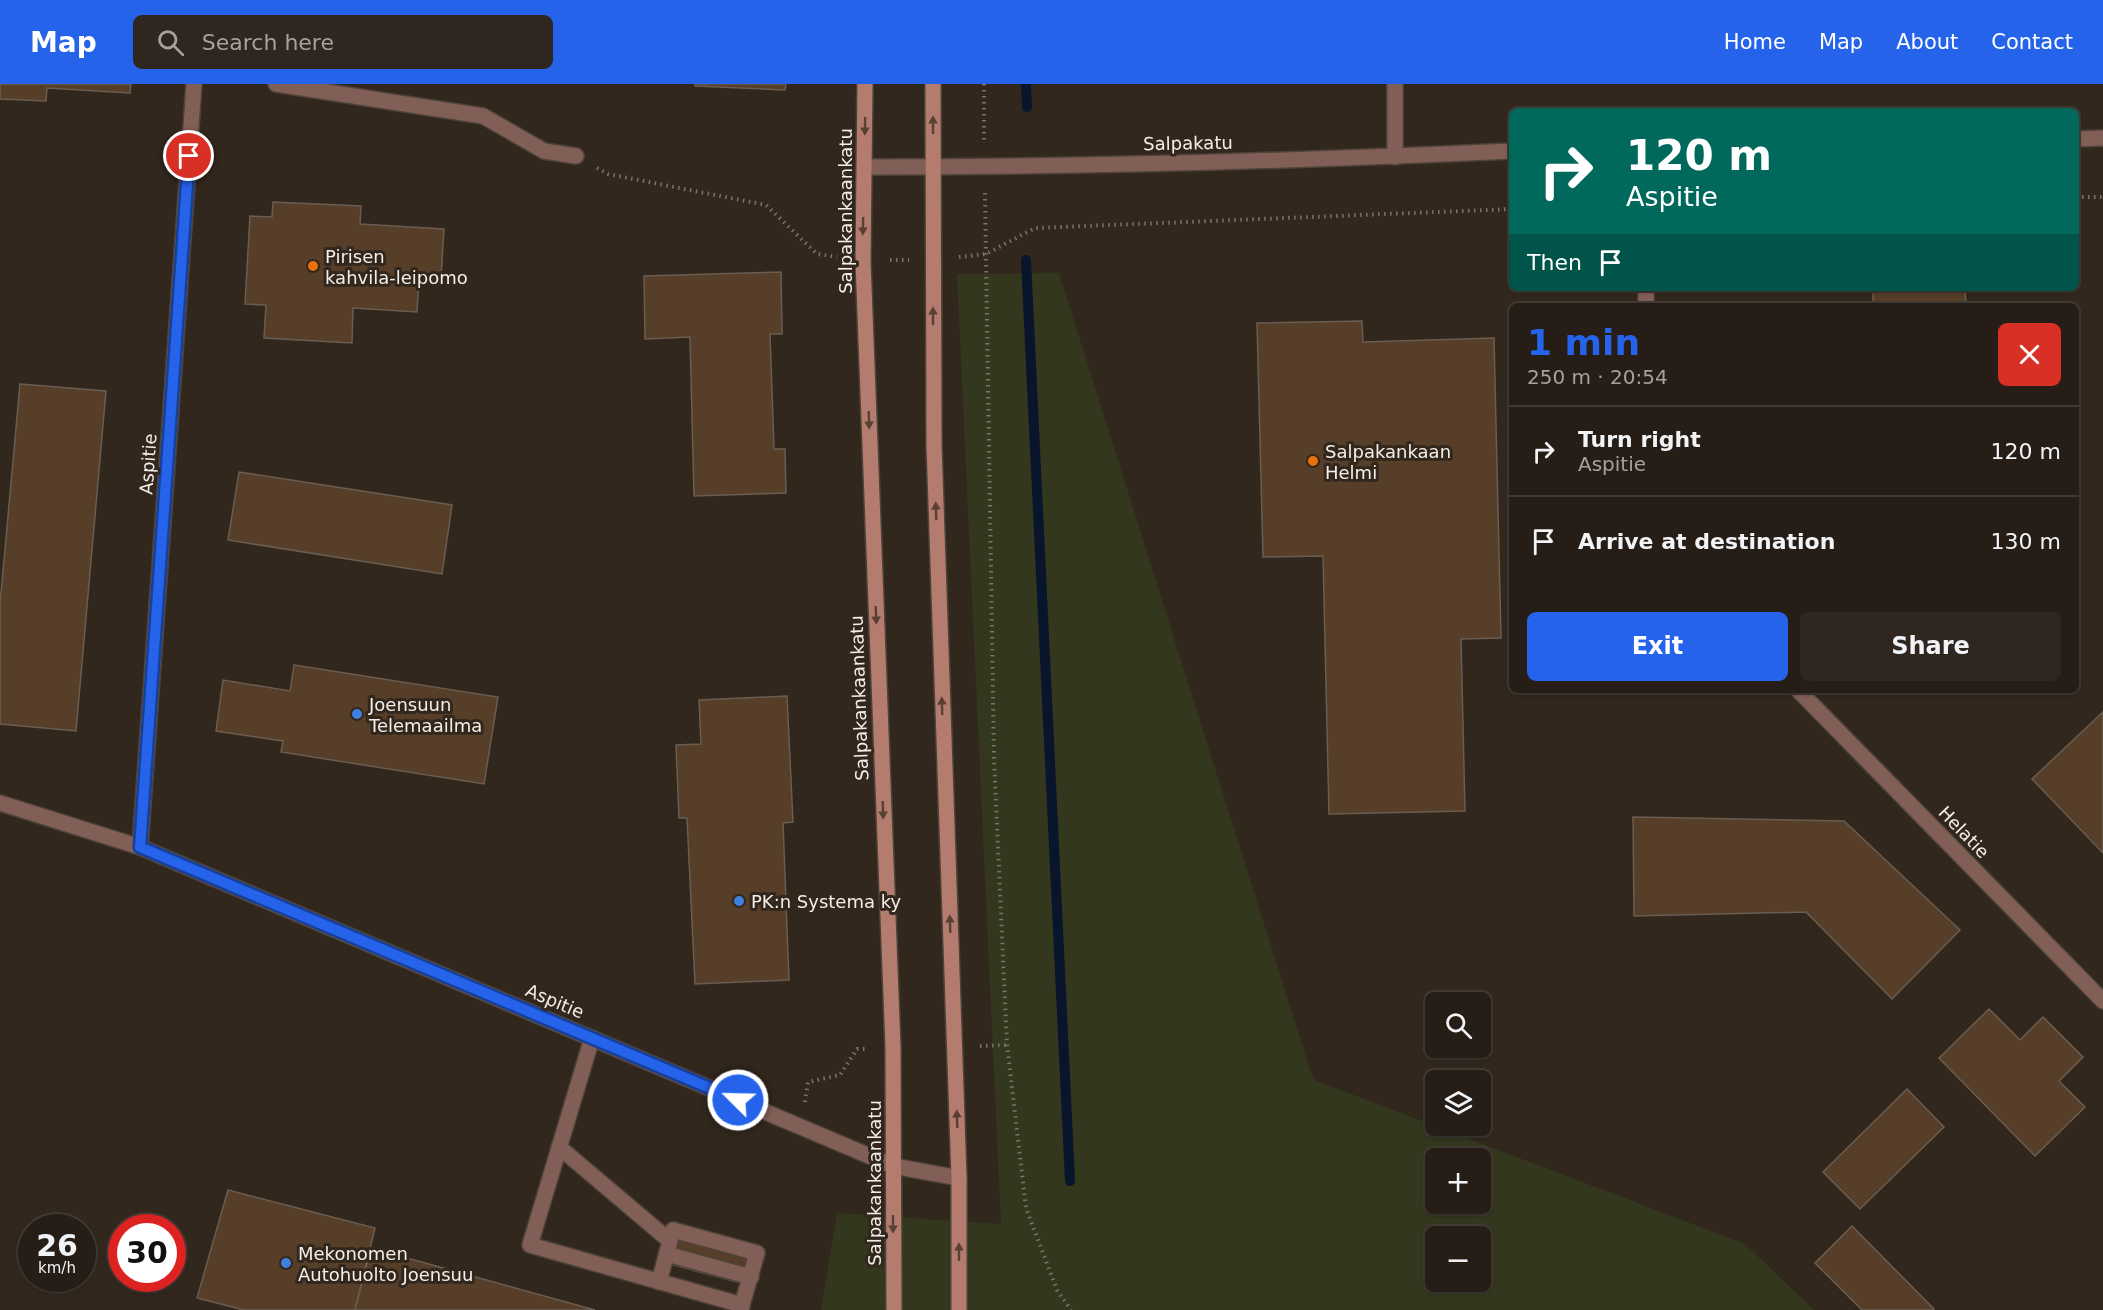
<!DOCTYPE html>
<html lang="en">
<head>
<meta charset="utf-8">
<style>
  body { margin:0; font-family:"DejaVu Sans",sans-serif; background:#2e261f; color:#f1f3f6; height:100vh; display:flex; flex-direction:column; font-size:22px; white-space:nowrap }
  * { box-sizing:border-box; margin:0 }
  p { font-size:20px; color:#a4a2a1 }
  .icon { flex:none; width:33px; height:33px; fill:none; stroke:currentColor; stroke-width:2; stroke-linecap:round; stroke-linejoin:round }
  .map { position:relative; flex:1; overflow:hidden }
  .details { position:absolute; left:1509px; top:219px; width:570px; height:390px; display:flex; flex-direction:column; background:#261d16; border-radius:9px; box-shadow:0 2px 4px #0004,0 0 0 2px #423b35 }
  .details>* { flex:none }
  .top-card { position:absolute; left:1509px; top:24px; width:570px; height:183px; border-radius:9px; box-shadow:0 2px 4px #0004,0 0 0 2px #423b35; background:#00695c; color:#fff; overflow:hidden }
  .controls { position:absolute; left:1425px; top:908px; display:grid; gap:12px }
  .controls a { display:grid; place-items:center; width:66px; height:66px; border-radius:9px; background:#261d16; box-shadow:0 2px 4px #0004,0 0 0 2px #423b35; font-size:30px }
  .speed { position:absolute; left:18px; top:1130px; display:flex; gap:12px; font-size:30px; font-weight:700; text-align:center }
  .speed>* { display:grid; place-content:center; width:78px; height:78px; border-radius:50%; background:#261d16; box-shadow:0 2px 4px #0004,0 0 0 2px #423b35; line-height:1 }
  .speed small { font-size:15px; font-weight:400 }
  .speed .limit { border:9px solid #d22; background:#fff; color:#111 }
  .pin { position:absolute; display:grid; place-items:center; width:51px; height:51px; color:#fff; margin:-26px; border:3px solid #fff; border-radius:50%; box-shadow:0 2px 6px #0007 }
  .me { position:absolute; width:66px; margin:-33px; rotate:293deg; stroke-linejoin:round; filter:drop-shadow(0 0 4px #0008) }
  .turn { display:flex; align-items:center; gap:21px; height:126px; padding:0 18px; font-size:27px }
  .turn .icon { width:78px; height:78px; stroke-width:2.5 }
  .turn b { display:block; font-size:42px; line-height:51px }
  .then { display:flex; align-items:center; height:57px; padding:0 18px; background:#0003; gap:12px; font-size:22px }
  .round { display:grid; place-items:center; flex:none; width:63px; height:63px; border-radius:9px; background:#2e261f }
  .head { display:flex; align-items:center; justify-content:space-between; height:102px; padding:0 18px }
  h1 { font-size:36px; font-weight:700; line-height:45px; color:#2563eb }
  .action { display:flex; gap:12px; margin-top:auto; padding:12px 18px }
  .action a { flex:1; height:69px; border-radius:9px; background:#2563eb; color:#fff; font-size:24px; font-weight:700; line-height:69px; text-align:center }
  .action a+a { background:#2e261f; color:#f1f3f6 }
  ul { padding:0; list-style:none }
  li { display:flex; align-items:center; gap:18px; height:90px; padding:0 18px; border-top:2px solid #423b35 }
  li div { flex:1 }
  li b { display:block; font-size:22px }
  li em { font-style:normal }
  header { display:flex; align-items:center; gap:36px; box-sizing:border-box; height:84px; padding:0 30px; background:#2563eb; color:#fff }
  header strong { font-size:28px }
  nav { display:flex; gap:33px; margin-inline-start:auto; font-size:21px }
  .search { width:420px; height:54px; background:#2e261f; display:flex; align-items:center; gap:15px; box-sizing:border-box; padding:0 21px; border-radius:9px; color:#a4a2a1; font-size:22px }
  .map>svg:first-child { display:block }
  .green { fill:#32371e; fill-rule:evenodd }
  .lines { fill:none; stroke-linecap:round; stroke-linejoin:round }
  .stream { stroke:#09152b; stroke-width:10 }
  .building { fill:#563e29; stroke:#6a5d52; stroke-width:1.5 }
  .service-casing { stroke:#4d4339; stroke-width:18 }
  .minor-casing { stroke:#4d4339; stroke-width:18 }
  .secondary-casing { stroke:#4d4339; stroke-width:18 }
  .path { stroke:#7c736a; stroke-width:4; stroke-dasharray:1.5 4.5; stroke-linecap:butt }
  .service { stroke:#825f56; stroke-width:15 }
  .minor { stroke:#825f56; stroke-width:15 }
  .secondary { stroke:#b37c6e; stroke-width:15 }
  .oneway { fill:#594035 }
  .route-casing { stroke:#184099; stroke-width:15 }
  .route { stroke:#2563eb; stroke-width:10 }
  .food-dot { fill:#e8710a; stroke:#32271d; stroke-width:2 }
  .shop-dot { fill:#3f7fe0; stroke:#32271d; stroke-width:2 }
  .labels { text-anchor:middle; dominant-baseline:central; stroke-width:6; stroke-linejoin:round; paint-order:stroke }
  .street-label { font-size:18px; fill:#f5ede7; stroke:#32271d }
  .poi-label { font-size:18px; fill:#f5ede7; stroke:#32271d; text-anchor:start }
</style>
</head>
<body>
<header>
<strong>Map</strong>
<div class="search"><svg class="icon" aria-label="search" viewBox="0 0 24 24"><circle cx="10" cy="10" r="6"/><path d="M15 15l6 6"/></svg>Search here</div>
<nav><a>Home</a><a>Map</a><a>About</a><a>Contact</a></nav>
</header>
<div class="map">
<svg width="2103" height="1226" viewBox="0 0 2103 1226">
  <rect width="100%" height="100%" fill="#32271d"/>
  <path class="green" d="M1059,189l253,803 5,5 428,163 69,66h-993l16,-97 164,11 -44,-950zM1436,1074h44v45h-44zM1436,1152h44v45h-44z"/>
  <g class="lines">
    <g class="stream">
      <polyline points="1026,0 1027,23"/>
      <polyline points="1026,176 1070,1097"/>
    </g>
  </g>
  <g class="building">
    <polygon points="0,0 131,0 130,9 47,4 46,17 0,15"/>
    <polygon points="695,0 786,0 785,6 695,2"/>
    <polygon points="273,118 361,122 360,140 444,145 441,194 419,193 417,228 353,224 352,259 264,254 266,221 245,220 250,132 272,133"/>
    <polygon points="781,188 782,250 770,250 774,365 785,365 786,409 694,412 690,253 645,255 644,192"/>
    <polygon points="1873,204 1965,204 1966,222 1873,222"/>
    <polygon points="1362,237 1363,258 1494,254 1501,554 1461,555 1465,727 1329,730 1323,472 1263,473 1257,239"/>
    <polygon points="20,300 106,307 76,647 0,640 0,520"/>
    <polygon points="239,388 452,421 442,490 228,456"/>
    <polygon points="294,581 498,613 484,700 281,668 283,657 216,647 223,596 290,607"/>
    <polygon points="787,612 793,738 783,739 789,896 695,900 687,734 679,734 676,661 701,660 699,616"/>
    <polygon points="2103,628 2103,769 2032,695"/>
    <polygon points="1633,733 1844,737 1960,846 1892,915 1806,828 1634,832"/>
    <polygon points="1989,925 2020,956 2043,933 2083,973 2059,997 2085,1023 2035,1072 1939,974"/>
    <polygon points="1907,1005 1944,1043 1860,1125 1823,1088"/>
    <polygon points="228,1106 375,1144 355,1226 244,1226 197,1214"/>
    <polygon points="681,1141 751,1160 741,1199 670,1180"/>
    <polygon points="1852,1142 1934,1225 1933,1226 1862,1226 1815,1179"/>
    <polygon points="371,1164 595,1226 355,1226"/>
  </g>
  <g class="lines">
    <g class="service-casing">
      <g id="service">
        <polyline points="1395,73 1395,0"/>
        <polyline points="592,954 530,1161 742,1221 741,1226"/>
        <polyline points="559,1063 670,1157"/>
        <polyline points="667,1170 751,1193"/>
        <polyline points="659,1198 673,1146 757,1169 742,1221"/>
      </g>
    </g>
    <g class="minor-casing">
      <g id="minor">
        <polyline points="194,0 140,763 893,1082 959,1094"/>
        <polyline points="276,0 483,32 544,67 576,72"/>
        <polyline points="2076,55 2103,54"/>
        <path d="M864,83c216,0 432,-6 648,-16"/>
        <polyline points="1646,204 1646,222"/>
        <polyline points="1798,606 2103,917"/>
        <polyline points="0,719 140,763"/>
      </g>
    </g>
    <g class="secondary-casing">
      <g id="secondary">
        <polyline points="865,0 863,177 893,963 894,1226"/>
        <polyline points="933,0 934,361 959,1094 959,1226"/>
      </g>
    </g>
    <g class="path">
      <polyline points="984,0 984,56"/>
      <polyline points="597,84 608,90 766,121 817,170 837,173"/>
      <polyline points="985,109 994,675 1007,961 1026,1124 1057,1206 1071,1226"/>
      <polyline points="2076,113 2103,113"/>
      <polyline points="959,173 986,170 1035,144 1512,125"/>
      <polyline points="890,176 909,176"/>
      <polyline points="980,962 1007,961"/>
      <polyline points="805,1018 808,998 840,991 857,965 868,965"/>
    </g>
    <use href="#service" class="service"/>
    <use href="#minor" class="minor"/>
    <use href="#secondary" class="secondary"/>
  </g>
  <defs><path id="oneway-solid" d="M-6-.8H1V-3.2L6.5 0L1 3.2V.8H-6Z" transform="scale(1.5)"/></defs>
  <g class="oneway">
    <use href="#oneway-solid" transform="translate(933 41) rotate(-90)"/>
    <use href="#oneway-solid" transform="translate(865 42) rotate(91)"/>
    <use href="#oneway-solid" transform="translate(863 142) rotate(91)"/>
    <use href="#oneway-solid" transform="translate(933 232) rotate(-90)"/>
    <use href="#oneway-solid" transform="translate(869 336) rotate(88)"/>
    <use href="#oneway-solid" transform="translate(936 427) rotate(-92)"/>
    <use href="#oneway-solid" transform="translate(876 531) rotate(88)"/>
    <use href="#oneway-solid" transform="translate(942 622) rotate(-92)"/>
    <use href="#oneway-solid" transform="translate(883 726) rotate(88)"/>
    <use href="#oneway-solid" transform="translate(950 840) rotate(-92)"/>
    <use href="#oneway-solid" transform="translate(957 1035) rotate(-92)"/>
    <use href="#oneway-solid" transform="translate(893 1140) rotate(90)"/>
    <use href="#oneway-solid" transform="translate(959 1168) rotate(-90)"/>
  </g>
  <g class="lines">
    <g class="route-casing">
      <polyline id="route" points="189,72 140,763 738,1016"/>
    </g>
    <use href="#route" class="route"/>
  </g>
  <g class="food-dot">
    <circle cx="313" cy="182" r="6"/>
    <circle cx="1313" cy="377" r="6"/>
  </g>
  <g class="shop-dot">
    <circle cx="357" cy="630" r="6"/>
    <circle cx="739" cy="817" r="6"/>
    <circle cx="286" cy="1179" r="6"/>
  </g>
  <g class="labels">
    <g class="street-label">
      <text transform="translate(1188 59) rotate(-1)">Salpakatu</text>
      <text transform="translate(845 127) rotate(-90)">Salpakankaankatu</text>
      <text transform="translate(148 380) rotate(-86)">Aspitie</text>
      <text transform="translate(859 614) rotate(-92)">Salpakankaankatu</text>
      <text transform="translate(1964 748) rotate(46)">Helatie</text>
      <text transform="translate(555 917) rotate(23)">Aspitie</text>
      <text transform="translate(874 1099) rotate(-90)">Salpakankaankatu</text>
    </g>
    <g class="poi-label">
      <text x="325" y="172">Pirisen<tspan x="325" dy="21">kahvila-leipomo</tspan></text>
      <text x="1325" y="367">Salpakankaan<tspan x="1325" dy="21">Helmi</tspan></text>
      <text x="369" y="620">Joensuun<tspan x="369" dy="21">Telemaailma</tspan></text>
      <text x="751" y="817">PK:n Systema ky</text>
      <text x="298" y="1169">Mekonomen<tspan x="298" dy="21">Autohuolto Joensuu</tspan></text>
    </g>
  </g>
</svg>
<div class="controls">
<a><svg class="icon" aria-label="search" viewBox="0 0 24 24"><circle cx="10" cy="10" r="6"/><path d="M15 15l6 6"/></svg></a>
<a><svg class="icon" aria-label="layers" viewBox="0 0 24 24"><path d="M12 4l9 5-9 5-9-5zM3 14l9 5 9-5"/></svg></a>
<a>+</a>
<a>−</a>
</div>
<div class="speed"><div>26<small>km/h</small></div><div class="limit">30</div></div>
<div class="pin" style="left:189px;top:72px;background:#d93025"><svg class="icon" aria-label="arrive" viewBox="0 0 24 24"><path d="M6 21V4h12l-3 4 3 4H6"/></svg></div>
<svg class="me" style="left:738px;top:1016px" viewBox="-20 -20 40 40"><circle r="17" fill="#2563eb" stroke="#fff" stroke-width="3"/><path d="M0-11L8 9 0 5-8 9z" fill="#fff"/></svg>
<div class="top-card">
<div class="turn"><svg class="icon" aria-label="right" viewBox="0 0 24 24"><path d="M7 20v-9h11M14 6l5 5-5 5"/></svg><div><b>120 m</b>Aspitie</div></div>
<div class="then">Then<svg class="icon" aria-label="arrive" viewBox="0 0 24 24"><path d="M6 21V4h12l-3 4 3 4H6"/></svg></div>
</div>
<section class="details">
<div class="head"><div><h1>1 min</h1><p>250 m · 20:54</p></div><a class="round" style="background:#d93025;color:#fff"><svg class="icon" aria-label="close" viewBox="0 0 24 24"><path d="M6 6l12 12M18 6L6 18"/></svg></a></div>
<ul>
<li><svg class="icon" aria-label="right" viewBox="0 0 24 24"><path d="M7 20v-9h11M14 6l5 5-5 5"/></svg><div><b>Turn right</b><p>Aspitie</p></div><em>120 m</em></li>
<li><svg class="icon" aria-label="arrive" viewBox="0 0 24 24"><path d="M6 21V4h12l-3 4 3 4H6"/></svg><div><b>Arrive at destination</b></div><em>130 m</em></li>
</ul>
<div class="action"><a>Exit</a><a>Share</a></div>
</section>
</div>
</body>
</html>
